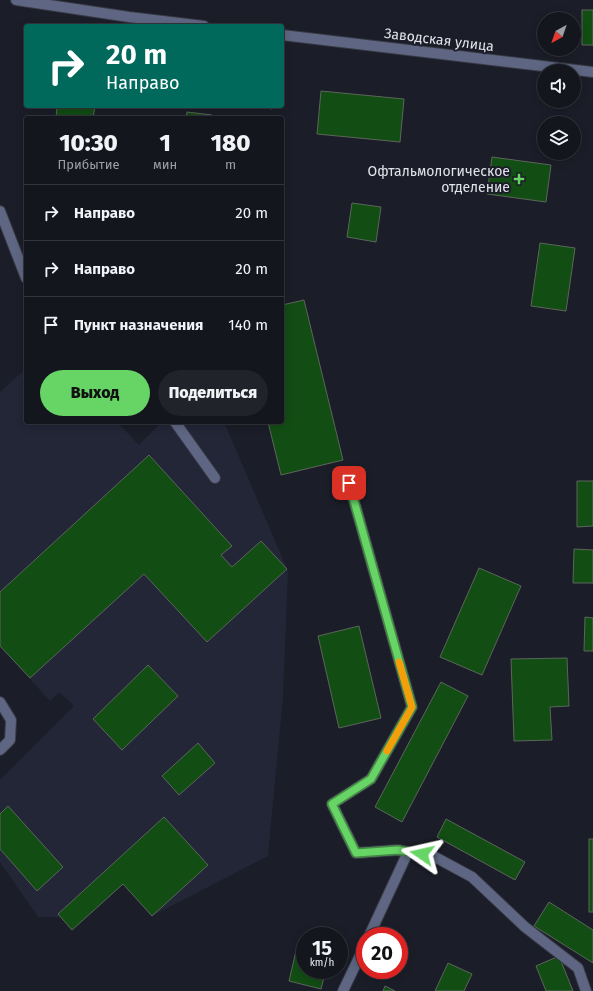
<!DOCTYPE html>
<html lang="ru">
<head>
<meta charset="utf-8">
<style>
  body { margin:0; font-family:"Fira Sans",sans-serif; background:#21232b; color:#f1f3f6; height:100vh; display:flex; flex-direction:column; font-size:15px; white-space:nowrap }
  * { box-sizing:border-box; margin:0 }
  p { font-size:13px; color:#9d9fa4 }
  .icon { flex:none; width:22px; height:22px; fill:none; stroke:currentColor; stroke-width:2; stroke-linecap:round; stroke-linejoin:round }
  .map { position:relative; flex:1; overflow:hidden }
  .side { position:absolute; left:24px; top:116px; width:260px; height:308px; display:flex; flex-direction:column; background:#14161e; border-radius:4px; box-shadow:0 2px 10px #0003,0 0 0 1px #33353c }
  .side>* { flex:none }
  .banner { position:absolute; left:24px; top:24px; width:260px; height:84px; border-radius:4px; box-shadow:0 2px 10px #0003,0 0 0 1px #33353c; background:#00695c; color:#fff; overflow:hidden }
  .needle { width:26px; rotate:220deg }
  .buttons { position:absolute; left:537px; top:12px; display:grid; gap:8px }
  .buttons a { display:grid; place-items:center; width:44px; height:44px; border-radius:50%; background:#14161e; box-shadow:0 2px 10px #0003,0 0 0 1px #33353c; font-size:20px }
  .speed { position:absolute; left:296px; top:927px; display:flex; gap:8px; font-size:20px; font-weight:700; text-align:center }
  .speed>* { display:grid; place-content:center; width:52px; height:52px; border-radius:50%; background:#14161e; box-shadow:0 2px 10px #0003,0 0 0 1px #33353c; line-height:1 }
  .speed small { font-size:10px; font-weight:400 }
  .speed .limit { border:6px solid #d22; background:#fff; color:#111 }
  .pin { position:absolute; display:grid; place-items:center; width:34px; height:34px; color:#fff; margin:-17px; border-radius:8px; box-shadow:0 2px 6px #0006 }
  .me { position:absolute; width:44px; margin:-22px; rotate:281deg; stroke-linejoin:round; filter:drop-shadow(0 0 3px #0008) }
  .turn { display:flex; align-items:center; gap:14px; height:84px; padding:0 16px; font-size:18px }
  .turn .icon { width:52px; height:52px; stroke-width:2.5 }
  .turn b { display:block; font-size:28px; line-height:34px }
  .eta { display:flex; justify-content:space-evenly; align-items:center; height:68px; text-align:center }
  .eta b { font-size:24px; font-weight:800; line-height:28px }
  .cta { display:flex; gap:8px; margin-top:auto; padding:8px 16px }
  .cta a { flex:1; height:46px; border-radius:24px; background:#67d466; color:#111; font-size:16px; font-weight:800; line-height:46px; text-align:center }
  .cta a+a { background:#21232b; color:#f1f3f6 }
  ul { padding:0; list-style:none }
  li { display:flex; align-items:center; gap:12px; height:56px; padding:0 16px; border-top:1px solid #33353c }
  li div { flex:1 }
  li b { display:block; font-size:15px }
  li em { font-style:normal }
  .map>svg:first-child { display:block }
  .built { fill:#222637 }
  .building { fill:#124d14; stroke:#5c665b }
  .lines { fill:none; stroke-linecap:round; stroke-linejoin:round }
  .minor-casing { stroke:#373943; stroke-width:12 }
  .minor { stroke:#5e6683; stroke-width:10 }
  .route-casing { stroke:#438a42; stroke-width:10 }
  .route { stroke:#67d466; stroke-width:7 }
  .slow { stroke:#f59e0b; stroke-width:7 }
  .poi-dot { fill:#67d466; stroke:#1b1d28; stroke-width:1.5 }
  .labels { text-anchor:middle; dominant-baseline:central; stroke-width:4; stroke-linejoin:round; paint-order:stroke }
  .street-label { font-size:14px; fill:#e0e3ea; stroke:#1b1d28 }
  .poi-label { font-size:14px; fill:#e0e3ea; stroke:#1b1d28; text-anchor:end }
</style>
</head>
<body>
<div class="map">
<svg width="593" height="991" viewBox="0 0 593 991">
  <rect width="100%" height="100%" fill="#1b1d28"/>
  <polygon class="built" points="26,368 26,422 117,422 139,445 162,422 224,422 288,571 283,697 268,856 152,916 123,884 72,930 60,917 38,917 0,862 0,780 74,706 59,692 50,701 0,646 0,392"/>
  <g class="building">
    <rect x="582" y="10" width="11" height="35"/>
    <polygon points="321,91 404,99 400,142 317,134"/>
    <polygon points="57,106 95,106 93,118 56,118"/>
    <polygon points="252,106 273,106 272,109"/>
    <polygon points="187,112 212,115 212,118 186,118"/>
    <polygon points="492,157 551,165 546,202 487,194"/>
    <polygon points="352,203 381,207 376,242 347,237"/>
    <polygon points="540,243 575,248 566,311 531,306"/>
    <polygon points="304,300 343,460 281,475 268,422 282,422 282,305"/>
    <polygon points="149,455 232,546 221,555 232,567 261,541 287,569 207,642 144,574 30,678 0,646 0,592"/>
    <polygon points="577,481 593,481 593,526 577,527"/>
    <polygon points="574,549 593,550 593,583 573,583"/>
    <polygon points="479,568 521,586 482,675 440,657"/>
    <polygon points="585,617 593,618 593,651 584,651"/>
    <polygon points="359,626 381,718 339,728 318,636"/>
    <polygon points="567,658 569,706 550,707 552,740 514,741 511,659"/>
    <polygon points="148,665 178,696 122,750 93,719"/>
    <polygon points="441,682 468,696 402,822 375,807"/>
    <polygon points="198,743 215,763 179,795 162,776"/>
    <polygon points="8,806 63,867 37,891 0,849 0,814"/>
    <polygon points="164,817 208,865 152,916 123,884 72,930 58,914"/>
    <polygon points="446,819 525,862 515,880 437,837"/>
    <rect x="589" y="839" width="4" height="73"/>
    <polygon points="549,902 593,930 593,963 534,926"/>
    <polygon points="296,951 305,953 305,970 326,970 321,989 289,981"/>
    <polygon points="559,956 573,991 546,991 536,966"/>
    <polygon points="448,963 472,974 464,991 435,991"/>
    <polygon points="385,986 395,991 383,991"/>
  </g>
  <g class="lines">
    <g class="minor-casing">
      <g id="minor">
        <polyline points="16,0 129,17 204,26"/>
        <polyline points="282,35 593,72"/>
        <polyline points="0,211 26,278"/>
        <polyline points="175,422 215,478"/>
        <polyline points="349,483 412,707 371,779 332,804 356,853 398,850 435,857 472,877 525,927 578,968 586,991"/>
        <polyline points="0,702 11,720 10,740 0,750"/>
        <polyline points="369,936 408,852"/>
        <polyline points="343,991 365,945"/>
      </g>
    </g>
    <use href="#minor" class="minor"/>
  </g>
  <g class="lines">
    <g class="route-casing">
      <polyline id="route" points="349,483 412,707 371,779 332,804 356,853 398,850 422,854"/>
    </g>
    <use href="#route" class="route"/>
    <polyline class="slow" points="387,751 412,707 399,662"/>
  </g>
  <path class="poi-dot" d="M517 173h4v4h4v4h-4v4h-4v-4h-4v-4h4z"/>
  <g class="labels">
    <g class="street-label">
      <text transform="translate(439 40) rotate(7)">Заводская улица</text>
    </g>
    <g class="poi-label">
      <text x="510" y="171">Офтальмологическое<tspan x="510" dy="16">отделение</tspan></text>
    </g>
  </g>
</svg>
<div class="buttons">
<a><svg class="needle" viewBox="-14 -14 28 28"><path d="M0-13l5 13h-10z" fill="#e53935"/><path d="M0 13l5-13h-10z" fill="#9d9fa4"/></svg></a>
<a><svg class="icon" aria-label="sound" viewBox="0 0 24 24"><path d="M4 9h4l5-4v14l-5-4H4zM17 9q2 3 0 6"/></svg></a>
<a><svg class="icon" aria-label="layers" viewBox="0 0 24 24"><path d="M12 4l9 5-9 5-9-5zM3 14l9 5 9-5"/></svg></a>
</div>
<div class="speed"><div>15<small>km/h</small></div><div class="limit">20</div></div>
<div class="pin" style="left:349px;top:483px;background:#d93025"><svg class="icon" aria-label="arrive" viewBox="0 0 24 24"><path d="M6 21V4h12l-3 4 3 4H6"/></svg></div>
<svg class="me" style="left:422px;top:854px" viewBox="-20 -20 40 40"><path d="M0-17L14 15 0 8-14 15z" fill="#67d466" stroke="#fff" stroke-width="4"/></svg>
<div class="banner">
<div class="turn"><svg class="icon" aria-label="right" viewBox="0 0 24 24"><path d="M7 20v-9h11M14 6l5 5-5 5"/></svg><div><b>20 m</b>Направо</div></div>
</div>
<section class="side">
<div class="eta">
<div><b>10:30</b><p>Прибытие</p></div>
<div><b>1</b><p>мин</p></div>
<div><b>180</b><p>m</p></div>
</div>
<ul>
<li><svg class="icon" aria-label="right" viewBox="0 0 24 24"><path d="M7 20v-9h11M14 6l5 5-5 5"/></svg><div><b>Направо</b></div><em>20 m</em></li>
<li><svg class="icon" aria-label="right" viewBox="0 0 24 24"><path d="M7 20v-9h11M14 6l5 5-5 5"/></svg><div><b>Направо</b></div><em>20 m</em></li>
<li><svg class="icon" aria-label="arrive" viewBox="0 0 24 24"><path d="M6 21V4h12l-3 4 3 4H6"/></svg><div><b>Пункт назначения</b></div><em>140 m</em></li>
</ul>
<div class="cta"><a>Выход</a><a>Поделиться</a></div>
</section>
</div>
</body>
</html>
